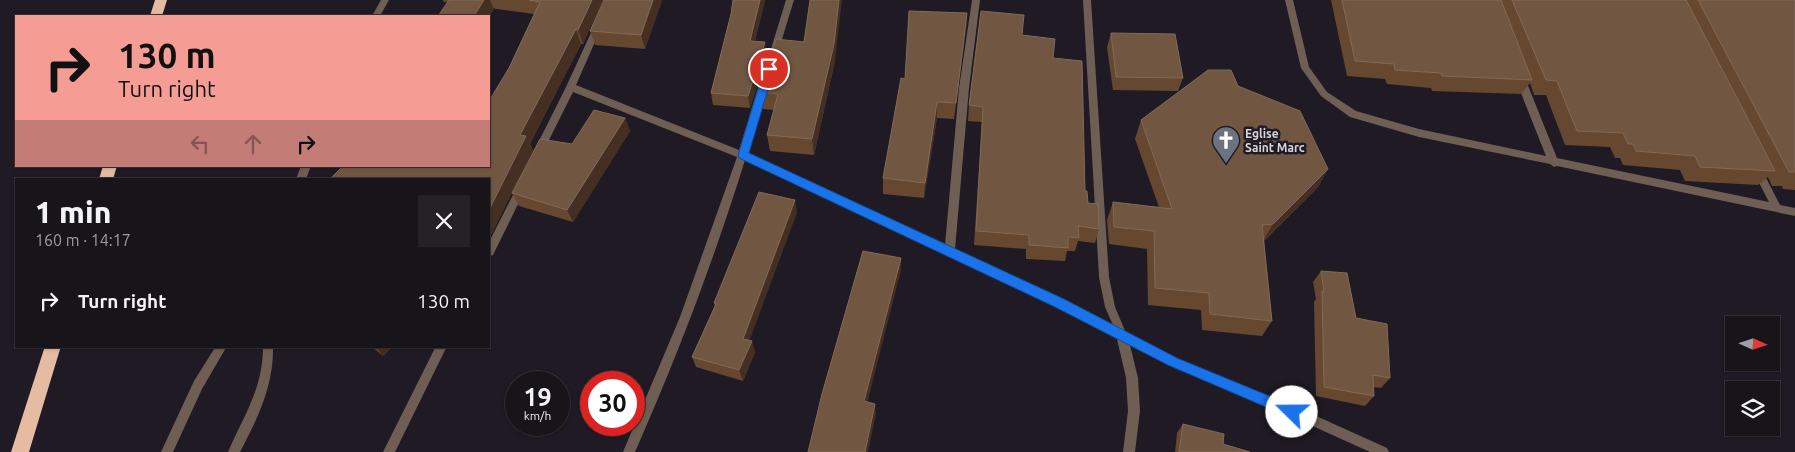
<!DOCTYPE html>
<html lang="en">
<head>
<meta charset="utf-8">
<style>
  body { margin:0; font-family:Ubuntu,sans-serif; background:#242127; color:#f1f3f6; height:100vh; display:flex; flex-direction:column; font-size:19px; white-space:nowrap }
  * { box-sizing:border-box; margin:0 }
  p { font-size:16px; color:#9e9ea2 }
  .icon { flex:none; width:28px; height:28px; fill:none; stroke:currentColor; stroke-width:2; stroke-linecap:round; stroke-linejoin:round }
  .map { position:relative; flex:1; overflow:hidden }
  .details { position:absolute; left:15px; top:178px; width:475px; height:170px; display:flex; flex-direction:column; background:#17141a; border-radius:0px; box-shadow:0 1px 4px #0004,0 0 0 1px #363339 }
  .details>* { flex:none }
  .top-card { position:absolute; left:15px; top:15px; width:475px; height:152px; border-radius:0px; box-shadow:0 1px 4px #0004,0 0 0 1px #363339; background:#f59c95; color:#111; overflow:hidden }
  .needle { width:32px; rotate:93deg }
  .tools { position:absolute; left:1725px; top:316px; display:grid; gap:10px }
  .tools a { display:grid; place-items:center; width:55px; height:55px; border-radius:0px; background:#17141a; box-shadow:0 1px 4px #0004,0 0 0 1px #363339; font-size:25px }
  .speed { position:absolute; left:505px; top:371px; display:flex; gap:10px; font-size:25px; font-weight:700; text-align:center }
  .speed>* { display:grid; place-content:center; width:65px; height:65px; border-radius:50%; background:#17141a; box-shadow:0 1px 4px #0004,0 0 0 1px #363339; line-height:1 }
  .speed small { font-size:12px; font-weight:400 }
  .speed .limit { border:8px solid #d22; background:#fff; color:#111 }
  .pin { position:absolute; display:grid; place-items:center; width:42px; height:42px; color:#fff; margin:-21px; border:2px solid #fff; border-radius:50%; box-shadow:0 1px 5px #0007 }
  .me { position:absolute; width:55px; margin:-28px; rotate:292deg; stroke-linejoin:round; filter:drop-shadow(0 0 4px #0008) }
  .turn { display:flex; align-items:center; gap:18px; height:105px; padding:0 20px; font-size:22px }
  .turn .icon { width:65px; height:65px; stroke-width:2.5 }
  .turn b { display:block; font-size:35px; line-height:42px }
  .lanes { display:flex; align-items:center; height:48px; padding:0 20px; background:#0003; justify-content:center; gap:25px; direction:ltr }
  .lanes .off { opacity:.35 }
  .round { display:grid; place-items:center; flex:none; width:52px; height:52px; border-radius:0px; background:#242127 }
  .summary { display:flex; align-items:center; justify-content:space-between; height:85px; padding:0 20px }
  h1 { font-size:30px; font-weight:800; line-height:38px }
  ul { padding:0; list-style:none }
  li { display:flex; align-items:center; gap:15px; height:75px; padding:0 20px }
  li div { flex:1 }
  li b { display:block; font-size:19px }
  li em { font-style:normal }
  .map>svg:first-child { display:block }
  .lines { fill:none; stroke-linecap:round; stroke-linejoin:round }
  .street { fill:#6f5e54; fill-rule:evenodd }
  .highway { fill:#e5bca1; fill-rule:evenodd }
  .wall { fill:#65482f }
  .shaded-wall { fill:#442f22 }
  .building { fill:#715741; stroke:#816a59 }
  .route { fill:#1a73e8; stroke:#114b97 }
  .labels { text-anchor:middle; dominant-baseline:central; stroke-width:5; stroke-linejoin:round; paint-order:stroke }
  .poi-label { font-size:12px; font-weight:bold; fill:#d7d4da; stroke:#1f1a23; text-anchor:start }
</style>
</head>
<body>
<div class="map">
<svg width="1795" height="452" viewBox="0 0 1795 452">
  <rect width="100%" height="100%" fill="#1f1a23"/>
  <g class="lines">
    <g class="street">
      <polygon points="381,0 389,0 380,16 372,16"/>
      <polygon points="786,0 794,0 778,52 774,55 770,52"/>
      <path d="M972,0h8l-11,88 -14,161 109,51 49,25 -8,-18 -6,-30 -16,-277h8l18,277 6,30 11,26 50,26 138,56 73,33 2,4h-19l-64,-29 -138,-58 -38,-20 8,33 2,33 -5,41h-12l5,-41 -2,-33 -9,-39 -61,-33 -311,-146c-31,100 -68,197 -110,292h-12l57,-135 57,-160 -164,-65 -31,62h-6l-2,-3 32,-64 29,-63 3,-1 4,3 -26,59 163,65 20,-65 5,-3 3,1 2,2 -21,68 197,92 14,-157z"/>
      <polygon points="1285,0 1293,0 1309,67 1327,92 1356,111 1419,129 1546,156 1515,78 1520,75 1525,78 1557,158 1769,202 1753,171 1758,167 1761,168 1780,205 1795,208 1795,216 1557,166 1554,167 1550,164 1419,137 1350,117 1321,96 1301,68"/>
      <polygon points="301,166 311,166 306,179 296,179"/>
      <polygon points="522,182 525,183 527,186 493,255 489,256 489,242 519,183"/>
      <polygon points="216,346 227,346 202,389 173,452 161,452 194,381"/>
      <path d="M263,346h10c1,39 -15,72 -33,106h-12c16,-37 35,-63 35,-106z"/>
      <polygon points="436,346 447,346 395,452 383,452"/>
    </g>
    <g class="highway">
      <polygon points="155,0 167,0 162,16 150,16"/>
      <polygon points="103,166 117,166 113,179 99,179"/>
      <polygon points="45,346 61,346 29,452 11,452"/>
    </g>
  </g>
  <g class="wall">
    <polygon points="443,0 603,0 583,44 581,44 530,144 533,150 489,239 489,166 509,68 534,14 444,2"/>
    <polygon points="604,0 662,0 645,49 595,45 590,31"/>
    <polygon points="733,0 765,0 755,41 767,55 750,108 713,105 711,93 731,14"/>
    <polygon points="1331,0 1795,0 1795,190 1783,189 1782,186 1772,186 1768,177 1758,185 1685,181 1680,170 1623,165 1620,158 1615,158 1610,147 1565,145 1546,95 1534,95 1530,83 1521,94 1432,91 1431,88 1387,84 1385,79 1347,76"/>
    <polygon points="967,13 966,30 954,119 937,118 924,198 883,194 883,178 905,79"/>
    <polygon points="1111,33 1183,78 1178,91 1113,90 1107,47"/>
    <polygon points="1022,35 1053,58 1088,203 1099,229 1095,243 1078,241 1075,251 1067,251 1065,261 1026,259 1026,249 974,245 982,122 968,121 969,105"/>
    <polygon points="835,61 814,155 770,151 767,135 774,110 763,109 760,92"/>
    <polygon points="1238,86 1328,169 1318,187 1264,241 1272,321 1262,336 1202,330 1201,310 1148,305 1147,249 1109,244 1107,220 1113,202 1159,207 1135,139 1141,120"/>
    <polygon points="625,118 630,131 573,222 519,206 512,193 572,144"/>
    <polygon points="797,212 749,340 755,352 743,381 696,367 692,357 715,306 714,303"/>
    <polygon points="1321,271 1356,318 1390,378 1381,388 1373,387 1374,396 1365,406 1316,396 1314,302 1316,299 1313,282"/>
    <polygon points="371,346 393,346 383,356"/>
    <polygon points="1183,424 1223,444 1250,452 1175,452 1177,433"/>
  </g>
  <g class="shaded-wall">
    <polygon points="484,0 490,0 494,9 489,18 489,16 474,16"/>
    <polygon points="592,0 603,0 583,44 578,30"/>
    <polygon points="653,0 662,0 645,49 641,35"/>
    <polygon points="760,0 765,0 752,53 750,41"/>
    <polygon points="839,0 842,0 835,61 814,155 812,139"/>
    <polygon points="967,13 966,30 954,119 956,103"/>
    <polygon points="576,29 581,44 530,144 533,150 489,239 489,210 520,135"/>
    <polygon points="765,42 767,55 750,108 748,96"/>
    <polygon points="937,102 937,118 924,198 925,183"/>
    <polygon points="625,118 630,131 573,222 567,210"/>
    <polygon points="1328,169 1318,187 1263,241 1273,224"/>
    <polygon points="795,200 797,212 746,350 743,339"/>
    <polygon points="901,258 901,270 865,412 864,401"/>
    <polygon points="752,341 755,352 743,381 739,370"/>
    <polygon points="375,346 393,346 383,356"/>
    <polygon points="875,404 876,414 868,452 865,452"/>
  </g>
  <g class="building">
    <polygon points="449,0 484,0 474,16 438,16"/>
    <polygon points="529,0 592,0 578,30 576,29 520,135 526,136 489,210 489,179 330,179 343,166 489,166 489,101 509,68 540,2"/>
    <polygon points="604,0 653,0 641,35 590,31"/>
    <polygon points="733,0 760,0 750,41 765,42 748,96 711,93 731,14"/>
    <polygon points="810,0 839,0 834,44 812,139 767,135 778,94 760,92 776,39 804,42"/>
    <polygon points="1342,0 1501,0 1532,80 1442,76 1441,73 1395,70 1394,64 1355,61"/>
    <polygon points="1512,0 1686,0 1775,171 1700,167 1695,156 1636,151 1633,144 1628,144 1623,133 1577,131 1557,81 1546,80"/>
    <polygon points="1698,0 1795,0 1795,172 1789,172"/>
    <polygon points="909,11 967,13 956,103 937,102 925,183 883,178 901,78 905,79"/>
    <polygon points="981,11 1024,15 1022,35 1055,39 1053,58 1082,61 1085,191 1087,191 1088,203 1098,204 1099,229 1078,226 1079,238 1068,237 1068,248 1029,245 1029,235 976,231 983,107 969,105"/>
    <polygon points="1111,33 1175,34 1183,78 1116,77"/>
    <polygon points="1208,70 1231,70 1238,86 1300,111 1328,169 1273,224 1262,225 1272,321 1210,314 1209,293 1155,288 1154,231 1114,227 1113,202 1172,209 1141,120"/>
    <polygon points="594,110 625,118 567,210 512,193 540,139 572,144"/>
    <polygon points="759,192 795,200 743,339 752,341 739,370 692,357 716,304 714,303"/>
    <polygon points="863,251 901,258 864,401 875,404 865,452 808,452 822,394"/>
    <polygon points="1321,271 1347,273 1356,318 1387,324 1390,378 1373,375 1374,396 1324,387 1322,291 1324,292"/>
    <polygon points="1183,424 1224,434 1223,444 1250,452 1179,452"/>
  </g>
  <polygon class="route" points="769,65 774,69 749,153 1064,299 1177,358 1296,407 1298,412 1296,416 1292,417 1287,416 1168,365 1055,307 739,158 738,155 764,69"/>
  <defs>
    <g id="church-pin" transform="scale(1.4375)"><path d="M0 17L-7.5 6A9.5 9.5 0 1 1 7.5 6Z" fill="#6b7280" stroke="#1f1a23"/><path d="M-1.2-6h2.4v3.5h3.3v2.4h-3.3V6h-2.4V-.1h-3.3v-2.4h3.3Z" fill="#fff"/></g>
  </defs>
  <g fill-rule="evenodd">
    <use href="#church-pin" x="1226" y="140"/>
  </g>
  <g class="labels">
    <g class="poi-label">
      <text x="1245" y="133">Eglise<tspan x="1245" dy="14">Saint Marc</tspan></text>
    </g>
  </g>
</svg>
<div class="tools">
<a><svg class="needle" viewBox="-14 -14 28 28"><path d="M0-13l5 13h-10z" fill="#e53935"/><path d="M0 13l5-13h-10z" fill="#9e9ea2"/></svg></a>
<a><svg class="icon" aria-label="layers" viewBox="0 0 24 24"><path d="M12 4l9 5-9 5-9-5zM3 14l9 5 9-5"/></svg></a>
</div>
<div class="speed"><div>19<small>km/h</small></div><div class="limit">30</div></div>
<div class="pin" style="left:769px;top:69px;background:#d93025"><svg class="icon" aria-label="arrive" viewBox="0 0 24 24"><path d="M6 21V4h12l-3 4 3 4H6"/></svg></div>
<svg class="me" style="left:1292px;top:412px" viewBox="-20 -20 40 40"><circle r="19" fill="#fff"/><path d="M0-13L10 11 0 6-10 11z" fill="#1a73e8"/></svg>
<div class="top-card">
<div class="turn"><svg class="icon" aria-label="right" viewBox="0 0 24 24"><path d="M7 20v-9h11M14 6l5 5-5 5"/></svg><div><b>130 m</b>Turn right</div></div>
<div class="lanes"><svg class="icon off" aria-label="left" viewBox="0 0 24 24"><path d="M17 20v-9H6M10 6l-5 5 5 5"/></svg><svg class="icon off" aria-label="ahead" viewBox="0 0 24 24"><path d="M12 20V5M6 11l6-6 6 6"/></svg><svg class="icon" aria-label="right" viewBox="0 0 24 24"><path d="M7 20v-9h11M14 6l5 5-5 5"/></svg></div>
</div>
<section class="details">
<div class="summary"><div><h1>1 min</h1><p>160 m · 14:17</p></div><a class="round"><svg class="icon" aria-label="close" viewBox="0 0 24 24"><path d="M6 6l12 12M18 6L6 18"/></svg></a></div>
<ul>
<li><svg class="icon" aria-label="right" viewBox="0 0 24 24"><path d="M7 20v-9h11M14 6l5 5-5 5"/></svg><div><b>Turn right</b></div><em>130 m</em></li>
</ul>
</section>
</div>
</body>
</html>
